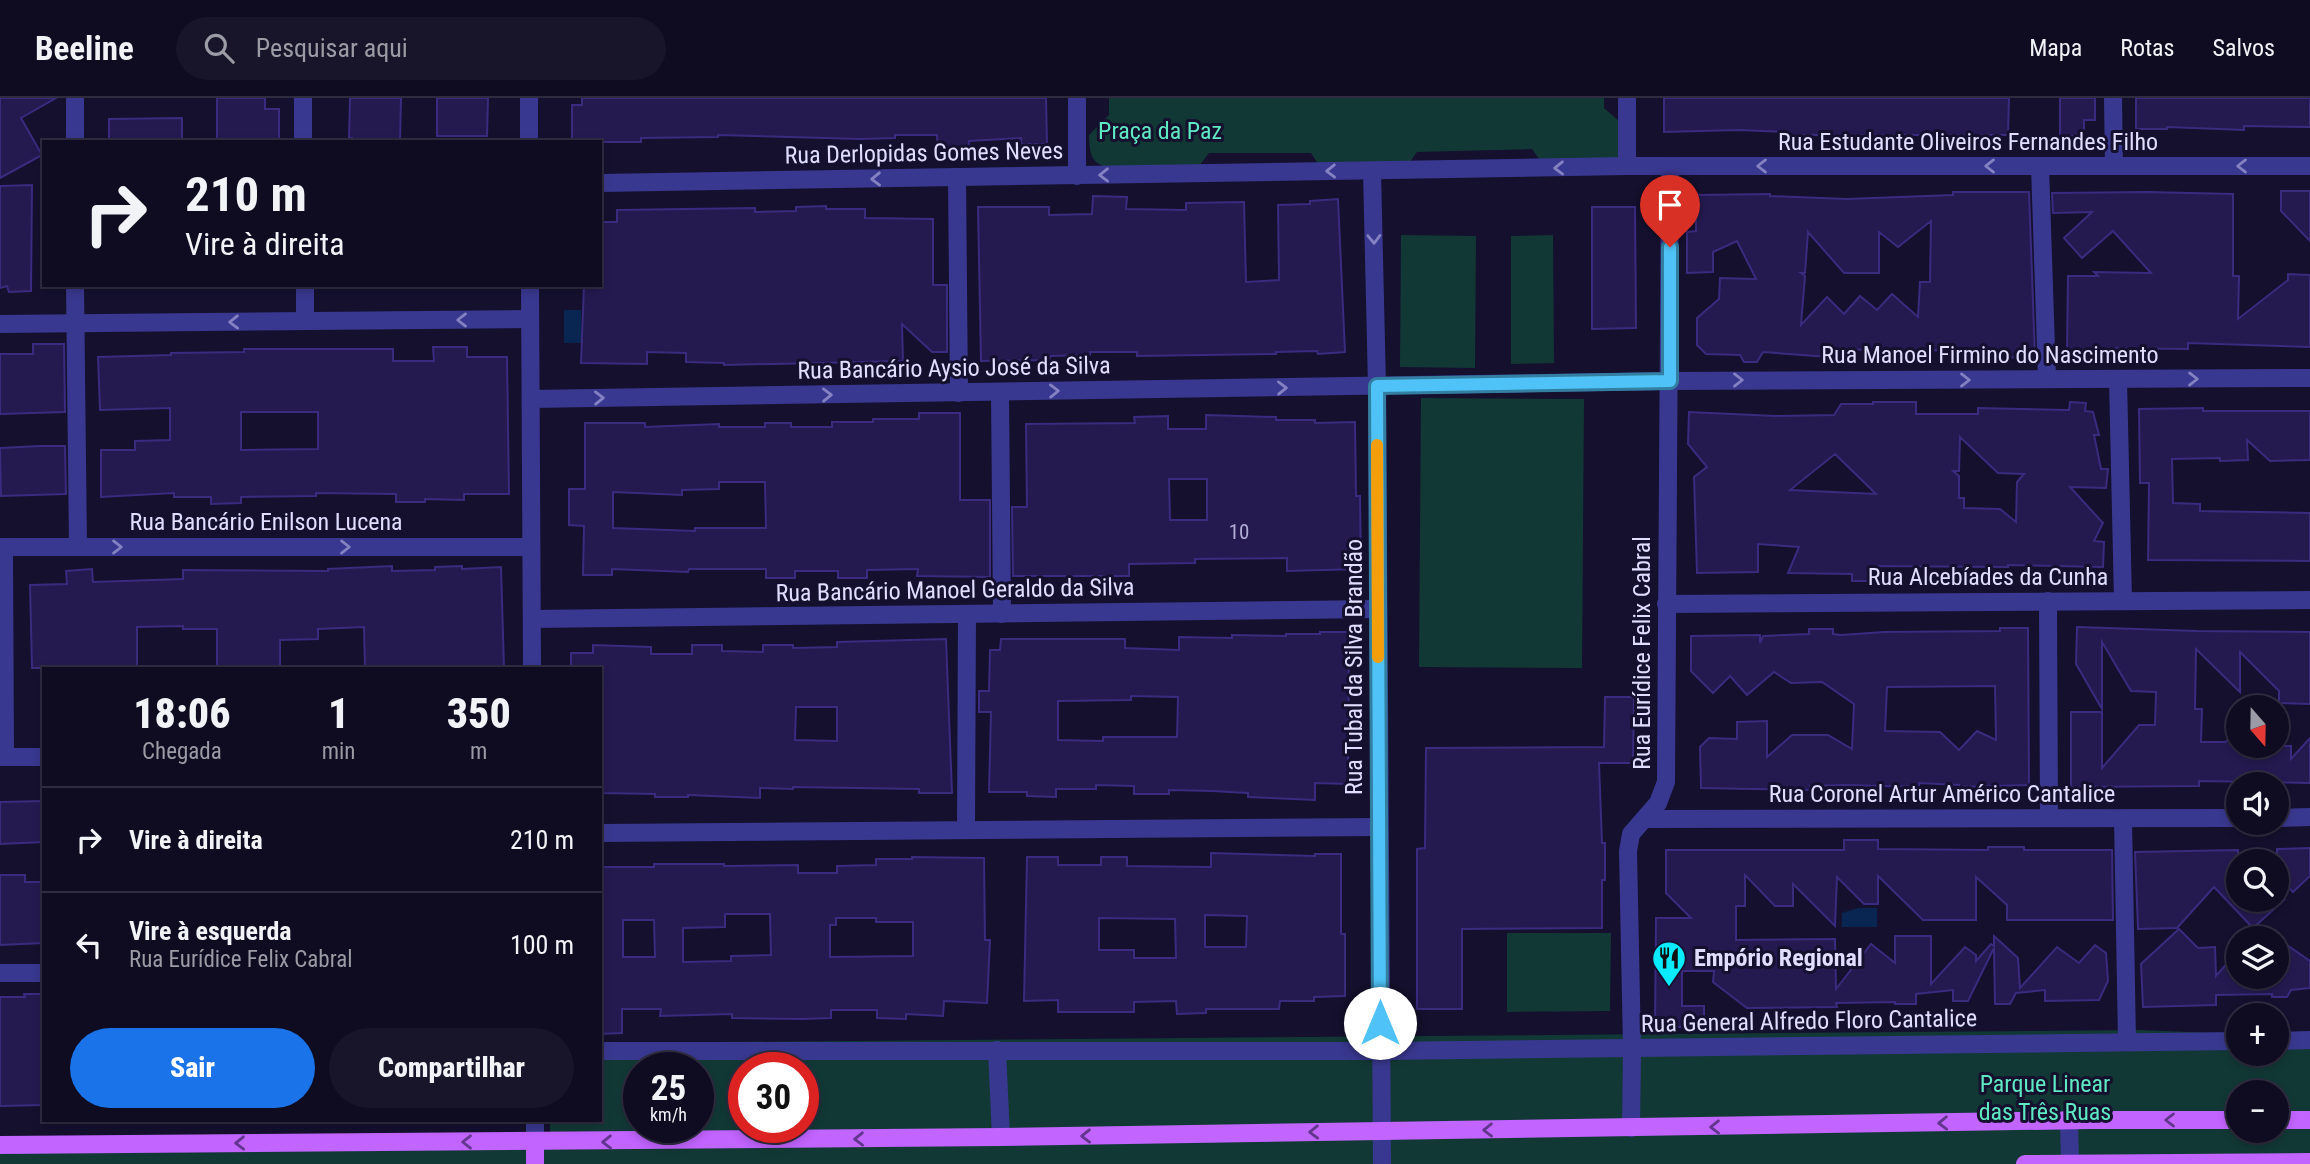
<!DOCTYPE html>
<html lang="pt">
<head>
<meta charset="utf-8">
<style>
  body { margin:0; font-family:"Roboto Condensed",sans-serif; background:#18152a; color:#f1f3f6; height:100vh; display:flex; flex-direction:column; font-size:26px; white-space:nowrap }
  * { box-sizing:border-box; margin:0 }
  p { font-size:23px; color:#9b9ba5 }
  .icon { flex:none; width:38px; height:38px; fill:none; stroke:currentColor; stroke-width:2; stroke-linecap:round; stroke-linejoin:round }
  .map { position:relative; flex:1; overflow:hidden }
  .sheet { position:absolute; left:42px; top:569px; width:560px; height:455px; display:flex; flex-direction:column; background:#0f0c22; border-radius:0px; box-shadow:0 4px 10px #0003,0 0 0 2px #2f2c40 }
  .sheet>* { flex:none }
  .banner { position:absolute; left:42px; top:42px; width:560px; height:147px; border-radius:0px; box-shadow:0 4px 10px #0003,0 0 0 2px #2f2c40; background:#0f0c22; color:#f1f3f6; overflow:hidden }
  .needle { width:46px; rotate:160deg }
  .buttons { position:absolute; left:2226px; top:597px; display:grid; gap:14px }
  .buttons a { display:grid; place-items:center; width:63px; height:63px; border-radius:50%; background:#0f0c22; box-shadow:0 4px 10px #0003,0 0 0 2px #2f2c40; font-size:35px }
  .speed { position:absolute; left:623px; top:954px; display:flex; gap:14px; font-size:35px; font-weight:700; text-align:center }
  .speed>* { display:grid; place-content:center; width:91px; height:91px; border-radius:50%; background:#0f0c22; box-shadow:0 4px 10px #0003,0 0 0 2px #2f2c40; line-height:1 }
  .speed small { font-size:18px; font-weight:400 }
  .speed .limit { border:10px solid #d22; background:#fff; color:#111 }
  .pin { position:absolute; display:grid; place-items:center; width:60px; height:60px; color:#fff; margin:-72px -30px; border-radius:50% 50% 50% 0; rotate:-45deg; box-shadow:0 0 7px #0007 }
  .pin .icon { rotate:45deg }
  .me { position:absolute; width:77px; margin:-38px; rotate:0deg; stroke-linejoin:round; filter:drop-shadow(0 0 5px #0008) }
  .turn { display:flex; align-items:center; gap:24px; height:147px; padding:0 28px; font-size:32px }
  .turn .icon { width:91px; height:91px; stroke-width:2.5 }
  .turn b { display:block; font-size:49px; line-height:60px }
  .eta { display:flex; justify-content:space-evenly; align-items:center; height:119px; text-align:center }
  .eta b { font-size:42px; font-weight:800; line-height:49px }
  .cta { display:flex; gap:14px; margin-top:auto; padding:14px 28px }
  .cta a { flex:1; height:80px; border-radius:42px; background:#1a73e8; color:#fff; font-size:28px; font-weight:800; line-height:80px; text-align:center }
  .cta a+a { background:#18152a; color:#f1f3f6 }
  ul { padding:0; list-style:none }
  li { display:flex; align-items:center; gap:21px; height:105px; padding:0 28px; border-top:2px solid #2f2c40 }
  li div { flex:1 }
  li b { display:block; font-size:26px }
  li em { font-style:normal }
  header { display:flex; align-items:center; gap:42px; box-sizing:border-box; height:98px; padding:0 35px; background:#0f0c22; border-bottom:2px solid #2f2c40 }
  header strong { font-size:33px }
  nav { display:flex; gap:38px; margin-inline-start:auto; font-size:24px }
  .search { width:490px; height:63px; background:#18152a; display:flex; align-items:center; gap:18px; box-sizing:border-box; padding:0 24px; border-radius:38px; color:#9b9ba5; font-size:26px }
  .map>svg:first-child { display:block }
  .green { fill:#123836; fill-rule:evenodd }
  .water { fill:#092653 }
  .building { fill:#241a50; stroke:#3a2b7e; stroke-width:2; fill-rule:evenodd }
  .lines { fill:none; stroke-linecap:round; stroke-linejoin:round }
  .minor { stroke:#393890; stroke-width:18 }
  .major { stroke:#c264ff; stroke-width:18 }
  .oneway { stroke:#8482c2 }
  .oneway2 { stroke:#62368c }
  .route-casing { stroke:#337fa1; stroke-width:18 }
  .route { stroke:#4fc3f7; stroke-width:12 }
  .slow { stroke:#f59e0b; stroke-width:12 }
  .labels { text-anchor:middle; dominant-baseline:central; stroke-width:6; stroke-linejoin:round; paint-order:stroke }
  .number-label { font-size:21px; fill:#b1acd3 }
  .park-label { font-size:24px; fill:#5fe9c3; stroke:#14102e }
  .street-label { font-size:24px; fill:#e0ddff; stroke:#14102e }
  .poi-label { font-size:24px; font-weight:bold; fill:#e0ddff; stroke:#14102e; text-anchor:start }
</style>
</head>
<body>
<header>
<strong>Beeline</strong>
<div class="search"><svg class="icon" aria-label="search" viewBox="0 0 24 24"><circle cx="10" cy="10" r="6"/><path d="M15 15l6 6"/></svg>Pesquisar aqui</div>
<nav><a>Mapa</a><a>Rotas</a><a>Salvos</a></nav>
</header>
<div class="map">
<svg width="2310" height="1066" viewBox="0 0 2310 1066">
  <rect width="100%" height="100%" fill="#14102e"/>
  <g class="green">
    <path d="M1109,0h495v10l17,15v22l-4,17 -75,1 -10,-14 -115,3 -9,13h-89l-8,-12h-102l-10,13h-96c-14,-6 -13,-16 -14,-31l20,-20z"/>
    <polygon points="1401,137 1476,138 1475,270 1400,269"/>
    <polygon points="1553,137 1554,265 1511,266 1511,138"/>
    <polygon points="1421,300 1584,301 1582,570 1419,569"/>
    <polygon points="1507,835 1611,835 1610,913 1507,914"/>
    <path d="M2139,932l99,4v20h39v-19l33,2v127h-2310v-26l550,-6v-12h50v-77zM639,970h59v59h-59zM744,970h59v59h-59zM2238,994h39v38h-39z"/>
  </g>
  <g class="water">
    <rect x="564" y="212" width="17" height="33"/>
    <polygon points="1858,810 1877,810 1877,829 1842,829 1842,815"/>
  </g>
  <g class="building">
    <polygon points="0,0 56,0 21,20 42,57 0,80"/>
    <polygon points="217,0 265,0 265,11 279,11 279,41 217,41"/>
    <polygon points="350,0 401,0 400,44 352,44 352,40 349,40"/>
    <polygon points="437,0 488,0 487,38 437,38"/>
    <polygon points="582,0 1046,0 1047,46 1021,46 1021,40 969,43 970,58 938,58 937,37 895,37 895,40 860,41 718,37 718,39 641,40 641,44 572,44 572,7 582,7"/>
    <polygon points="1664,0 2009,0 2008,37 1789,37 1789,34 1739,32 1664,34"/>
    <polygon points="2060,0 2095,0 2095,22 2084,22 2084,38 2060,38"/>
    <polygon points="2136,0 2310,0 2310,29 2244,28 2244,32 2167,29 2167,31 2136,31"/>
    <polygon points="182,20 182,44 109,44 109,21"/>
    <polygon points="32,87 31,193 9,194 7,188 0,190 0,88"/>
    <polygon points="2281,93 2310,93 2310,143 2281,113"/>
    <path d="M1953,94h76l6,166 -45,-1v-6l-80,-1v3l-75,-5 -6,9 -66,-5 -6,10h-13l-4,-7 -34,-1 -9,-9v-27l22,-19 1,-21 36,1 -19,-38 -24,11v20l-26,1v-41l9,-1v-36l74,-1v2l76,3 107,-4zM1931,123l-1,61h-10l-2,35 -26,-23 -15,16 -17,-14 -16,18 -17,-17 -26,28 4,-49 -4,-3h4l3,-41 36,41h35v-41l19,15z"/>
    <polygon points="2147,94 2233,96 2233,178 2239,178 2238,221 2288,182 2288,176 2310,177 2310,249 2188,245 2188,251 2098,250 2098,252 2067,252 2068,178 2098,178 2094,174 2151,175 2113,133 2082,160 2064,140 2092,114 2053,115 2052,95"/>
    <polygon points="1093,98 1127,99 1126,111 1186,112 1186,105 1244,104 1246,184 1279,182 1278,107 1310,106 1310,103 1338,101 1345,254 1318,256 1317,253 1276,254 1276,256 1137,258 1137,254 1090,254 1090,257 1050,258 1050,262 981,263 978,109 1049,109 1049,117 1092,116"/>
    <polygon points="826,108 826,111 865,111 865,120 933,121 933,187 947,187 947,254 932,254 902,226 903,263 724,267 724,265 686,264 686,255 647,254 647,266 581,265 584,187 600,187 600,124 617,124 617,112 755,110 755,114 796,113 796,109"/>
    <polygon points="1592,109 1635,109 1636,230 1592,231"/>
    <polygon points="33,246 64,246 65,314 0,316 0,256 33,256"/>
    <path d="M433,249h34v10h40l2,137h-45v6l-39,-1v3h-29v-8l-80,-1v3l-75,1v6l-30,1v-7h-37v-4l-73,4v-47h34v-9l35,-1v-32l-70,2 -2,-53 73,-2v-2l73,-1v-3h149v12h41zM241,314h77v37l-77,1z"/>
    <path d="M1873,304h43v12h62v-6l91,2 1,-8 16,1 -1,8 8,1 6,23h-5l7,34h7l-2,19 -36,-1 33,36 -9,18 10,1 -1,25 -95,-2v2l-138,-1v15h-18v-7l-64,-1 11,-26 -41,-3v28l-61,1 -3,-96 13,-10 -19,-23 1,-32 87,4 58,-1 7,-11h32zM1960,339l38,36 26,1 -7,8 -1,40 -16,-13 -36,-1v-10h-5v-22l-6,-5h6zM1835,356l41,40 -86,-4z"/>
    <polygon points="2203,310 2203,313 2310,313 2310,362 2270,363 2247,342 2248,362 2220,363 2220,360 2172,361 2173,405 2200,406 2200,413 2310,415 2310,463 2148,462 2149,385 2140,385 2139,311"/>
    <path d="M919,315h41v87h30v77l-73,-1 1,-7 -51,1v8h-29v-7h-43v7h-29v-9h-77l-1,3 -76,-3v6h-29l1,-49 -15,-1v-36h16v-66h60v4l74,-3v3h46v-4h26v4h41v-5h41v-3h46zM719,384h46l1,46h-71v3l-82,-3v-36l69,3v-5l37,-1z"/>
    <path d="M1206,317l70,2v3h39v3l40,-1 1,74h4l1,73 -74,2v-13l-92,1v4l-66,1v12h-116l-1,-69h15l-1,-83 109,-1 -1,-6 34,-1v13h38zM1169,381h38v41h-37z"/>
    <polygon points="40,348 65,348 66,396 1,398 0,350"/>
    <polygon points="392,468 392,473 435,472 435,469 462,468 462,471 501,469 504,570 365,570 364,529 318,531 318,541 280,542 280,570 217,570 217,531 183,531 183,528 137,529 137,570 32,570 30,487 67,486 66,473 92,471 93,484 183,481 183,472 328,473 328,471"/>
    <polygon points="2077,529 2197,533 2310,534 2310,606 2279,605 2279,593 2240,554 2240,594 2196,551 2195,611 2202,611 2201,644 2225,644 2238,635 2238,648 2291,648 2291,661 2310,640 2310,685 2199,683 2199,688 2071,689 2071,614 2102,614 2102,670 2139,627 2155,627 2156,594 2131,593 2102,544 2102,611 2076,566"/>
    <path d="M2000,530h28l1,157 -70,2v-2l-40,-2v4l-74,-2 -35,1v4l-109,-2 -1,-41 9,-9 28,1v-17l30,-1v36l25,-22h36l24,14 2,-45 -32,-22 -31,1 -17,-11 -27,23 -17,-19 -17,17 -22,-22v-35l69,-1v8l3,-7 46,-2v-5h24v5l8,1 43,-3 116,-1zM1995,588l1,54 -19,-9 -18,19 -19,-18 -55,-1 2,-44z"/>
    <path d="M1320,534h29l-1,152 -33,-1v17l-67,-3v-4l-36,-2 -43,-1v4h-35v-8l-38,-1v4h-40v8l-29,-1v-4h-38l2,-80h-12v-21h10l1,-41h10l1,-11h124v9l54,2v-13l53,1v-3l54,1v-2h34zM1131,598l47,1 -1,40h-74v4l-45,-1v-39l73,-1z"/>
    <path d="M946,541l6,154h-33v-4l-126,-2v2l-33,-1v10l-72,-3v2h-33v-3l-55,-1v-125h-29v-15h22v-8l58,2v7h41v-9h30v6l41,1v-7h30v3l44,-1v-5zM796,609h41v34l-42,-1z"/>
    <polygon points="1605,599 1634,599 1633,665 1599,665 1602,745 1605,745 1605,782 1602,782 1602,830 1462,831 1462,911 1417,911 1417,751 1425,750 1426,650 1604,649"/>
    <polygon points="44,703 44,744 0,746 0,704"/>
    <polygon points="1844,742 1878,742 1878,751 1988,752 1988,749 2024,749 2024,752 2112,752 2113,822 2007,822 2007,807 1976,779 1976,822 1923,822 1878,778 1878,806 1864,806 1837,779 1835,828 1793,786 1793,808 1775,808 1745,777 1745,808 1736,808 1736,842 1835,841 1836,891 1871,846 1895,865 1895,838 1931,838 1931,886 1965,849 1976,857 1976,863 1991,846 1994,848 1994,838 2018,860 2020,890 2057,849 2079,865 2095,847 2106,855 2108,883 2099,902 2045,903 2045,892 2016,895 2010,906 1995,906 1994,850 1968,903 1953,903 1953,892 1916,896 1916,906 1895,906 1895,904 1836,905 1837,909 1747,910 1713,884 1714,873 1682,873 1682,908 1704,908 1704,929 1655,929 1656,820 1691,820 1666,795 1666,752 1844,752"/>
    <polygon points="2310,750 2310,778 2293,794 2277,778 2277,751"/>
    <polygon points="2238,752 2238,802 2284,802 2253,830 2214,789 2177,830 2138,831 2135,754"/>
    <path d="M1211,755l104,3v-2h26v80h4v62l-31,1v4h-34l-1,8h-73v4l-29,1 -1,-13 -42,1v10h-76v-12l-34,1 3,-144h31v8h43v-8h26v9l84,1zM1205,817l42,1 -1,31h-41zM1099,820l76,1 1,39h-42v-8h-35z"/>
    <path d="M912,759l72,1 1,82h5l-3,63 -43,-2 -1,15 -37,-2v5l-29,-1v-8h-46v8l-28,1 -71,-1v-4l-72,2 1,-7h-39v24l-22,1v-167h54v-3h70v2l74,-1v8h39v-7l39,-1v-6h36zM725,816h45l1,41 -40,1v5l-48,1v-34l42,-1zM836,820h40v4h37v34l-83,1v-32h6zM623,822h31l1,37h-32z"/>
    <polygon points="0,777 25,777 25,784 44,784 44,845 0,847"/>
    <polygon points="2179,831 2198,850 2215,849 2216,878 2238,853 2238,878 2277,878 2277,853 2284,845 2310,863 2310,890 2291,892 2287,899 2272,899 2272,896 2216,897 2216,907 2143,909 2141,866"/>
    <polygon points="24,896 44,896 44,1007 0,1008 0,899 25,899"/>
  </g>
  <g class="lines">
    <g class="minor">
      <polyline points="75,0 75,44"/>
      <polyline points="303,0 303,44"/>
      <polyline points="2113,0 2114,68"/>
      <polyline points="529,44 529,0"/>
      <polyline points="1627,68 1627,0"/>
      <polyline points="2040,68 2047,281"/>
      <polyline points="1372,73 1377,288 1382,1066"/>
      <polyline points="1077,78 1077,0"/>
      <polyline points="957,79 959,295"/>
      <polyline points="600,85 1627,68 2310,68"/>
      <polyline points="75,187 78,449"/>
      <polyline points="305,187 305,223"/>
      <polyline points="530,187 532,570"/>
      <polyline points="0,226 530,221"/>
      <polyline points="2118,281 2123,503"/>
      <polyline points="1000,294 1002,516"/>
      <polyline points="531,301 1670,283 2310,280"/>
      <polyline points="0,449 531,449"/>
      <polyline points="4,449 5,659"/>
      <polyline points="2048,503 2049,720"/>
      <polyline points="1666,506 2310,502"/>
      <polyline points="532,521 1378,511"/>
      <polyline points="0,659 44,659"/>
      <polyline points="2277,720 2310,719"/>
      <polyline points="1645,721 2238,720"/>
      <polyline points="2123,721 2127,943"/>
      <polyline points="966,732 967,516"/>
      <polyline points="600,735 1379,729"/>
      <polyline points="0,875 44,875"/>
      <polyline points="2277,943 2310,942"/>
      <polyline points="997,952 1001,1039"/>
      <polyline points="600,953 1380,953 2238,943"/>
      <polyline points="535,1022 535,1044"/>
      <polyline points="2069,1023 2070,1066"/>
      <polyline points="1631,1030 1632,950 1628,753 1631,736 1658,705 1666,684 1670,68"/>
    </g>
    <g class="major">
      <polyline points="2277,1022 2310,1022"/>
      <polyline points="0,1047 1001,1039 2089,1022 2238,1022"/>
      <polyline points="535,1066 535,1044"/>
      <polyline points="2025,1066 2310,1064"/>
    </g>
  </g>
  <defs><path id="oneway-chevron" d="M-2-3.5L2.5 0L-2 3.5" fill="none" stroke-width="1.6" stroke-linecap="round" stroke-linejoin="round" transform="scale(1.75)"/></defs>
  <g class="oneway">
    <use href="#oneway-chevron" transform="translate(1762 68) rotate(180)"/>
    <use href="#oneway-chevron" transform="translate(1990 68) rotate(180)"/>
    <use href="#oneway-chevron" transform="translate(2242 68) rotate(180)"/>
    <use href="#oneway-chevron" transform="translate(1559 70) rotate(179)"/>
    <use href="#oneway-chevron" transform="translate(1331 73) rotate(179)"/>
    <use href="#oneway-chevron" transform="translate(1104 77) rotate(179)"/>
    <use href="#oneway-chevron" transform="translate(876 81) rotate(179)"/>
    <use href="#oneway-chevron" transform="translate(1374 141) rotate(89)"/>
    <use href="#oneway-chevron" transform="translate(462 222) rotate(180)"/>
    <use href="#oneway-chevron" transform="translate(234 224) rotate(179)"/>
    <use href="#oneway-chevron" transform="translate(2193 281)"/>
    <use href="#oneway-chevron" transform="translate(1738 282)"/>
    <use href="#oneway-chevron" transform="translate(1965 282)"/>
    <use href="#oneway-chevron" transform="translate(1282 290) rotate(-1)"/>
    <use href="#oneway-chevron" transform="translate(1054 293) rotate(-1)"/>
    <use href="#oneway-chevron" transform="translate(827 297) rotate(-1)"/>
    <use href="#oneway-chevron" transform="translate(599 300) rotate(-1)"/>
    <use href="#oneway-chevron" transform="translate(117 449)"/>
    <use href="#oneway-chevron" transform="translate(345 449)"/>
  </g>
  <g class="oneway2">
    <use href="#oneway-chevron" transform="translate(2170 1022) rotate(180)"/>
    <use href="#oneway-chevron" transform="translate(1943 1025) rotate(179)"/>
    <use href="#oneway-chevron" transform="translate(1715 1029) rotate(179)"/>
    <use href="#oneway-chevron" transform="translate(1488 1032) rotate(179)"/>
    <use href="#oneway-chevron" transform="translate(1314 1034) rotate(179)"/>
    <use href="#oneway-chevron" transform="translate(1086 1038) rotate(179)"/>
    <use href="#oneway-chevron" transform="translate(859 1041) rotate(179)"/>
    <use href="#oneway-chevron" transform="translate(467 1044) rotate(-180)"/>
    <use href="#oneway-chevron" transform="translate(607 1044) rotate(179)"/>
    <use href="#oneway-chevron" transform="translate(240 1045) rotate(179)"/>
  </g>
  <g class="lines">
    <g class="route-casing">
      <polyline id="route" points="1380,925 1377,288 1670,283 1670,149"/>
    </g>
    <use href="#route" class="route"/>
    <polyline class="slow" points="1377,347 1378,559"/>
  </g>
  <defs>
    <g id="restaurant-pin" transform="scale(1.75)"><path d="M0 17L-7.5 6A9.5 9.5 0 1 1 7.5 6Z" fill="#09ecff" stroke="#14102e"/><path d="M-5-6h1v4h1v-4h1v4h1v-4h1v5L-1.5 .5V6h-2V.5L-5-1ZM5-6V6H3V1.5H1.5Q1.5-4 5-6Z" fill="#111"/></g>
  </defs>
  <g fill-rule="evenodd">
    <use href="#restaurant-pin" x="1669" y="860"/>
  </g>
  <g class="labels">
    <g class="number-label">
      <text x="1239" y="434">10</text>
    </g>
    <g class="park-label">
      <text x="1160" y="33">Praça da Paz</text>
      <text x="2045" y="986">Parque Linear<tspan x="2045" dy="28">das Três Ruas</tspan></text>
    </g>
    <g class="street-label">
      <text x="1968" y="44">Rua Estudante Oliveiros Fernandes Filho</text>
      <text transform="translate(924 55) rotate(-1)">Rua Derlopidas Gomes Neves</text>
      <text x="1990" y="257">Rua Manoel Firmino do Nascimento</text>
      <text transform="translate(954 270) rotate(-1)">Rua Bancário Aysio José da Silva</text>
      <text x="266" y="424">Rua Bancário Enilson Lucena</text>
      <text x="1988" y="479">Rua Alcebíades da Cunha</text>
      <text transform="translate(955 492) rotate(-1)">Rua Bancário Manoel Geraldo da Silva</text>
      <text transform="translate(1642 555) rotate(-90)">Rua Eurídice Felix Cabral</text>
      <text transform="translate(1354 569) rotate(-90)">Rua Tubal da Silva Brandão</text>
      <text x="1942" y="696">Rua Coronel Artur Américo Cantalice</text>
      <text transform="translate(1809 923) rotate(-1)">Rua General Alfredo Floro Cantalice</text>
    </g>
    <g class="poi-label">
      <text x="1694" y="860">Empório Regional</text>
    </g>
  </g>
</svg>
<div class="buttons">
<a><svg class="needle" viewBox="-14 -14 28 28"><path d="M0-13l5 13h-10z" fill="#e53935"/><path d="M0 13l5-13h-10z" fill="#9b9ba5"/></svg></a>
<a><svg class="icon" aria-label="sound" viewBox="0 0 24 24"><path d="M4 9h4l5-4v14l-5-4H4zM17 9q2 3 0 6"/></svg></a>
<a><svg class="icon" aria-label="search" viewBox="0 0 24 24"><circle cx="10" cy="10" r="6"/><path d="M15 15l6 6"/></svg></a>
<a><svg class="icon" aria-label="layers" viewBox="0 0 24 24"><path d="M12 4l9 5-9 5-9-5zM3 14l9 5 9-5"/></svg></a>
<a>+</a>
<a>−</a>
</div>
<div class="speed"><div>25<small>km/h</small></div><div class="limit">30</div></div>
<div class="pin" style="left:1670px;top:149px;background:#d93025"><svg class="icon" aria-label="arrive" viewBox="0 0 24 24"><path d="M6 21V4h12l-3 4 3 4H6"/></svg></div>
<svg class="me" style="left:1380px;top:925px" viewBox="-20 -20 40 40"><circle r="19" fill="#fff"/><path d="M0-13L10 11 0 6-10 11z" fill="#4fc3f7"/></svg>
<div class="banner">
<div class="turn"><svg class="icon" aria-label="right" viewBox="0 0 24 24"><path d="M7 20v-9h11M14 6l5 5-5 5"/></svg><div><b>210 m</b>Vire à direita</div></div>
</div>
<section class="sheet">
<div class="eta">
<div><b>18:06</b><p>Chegada</p></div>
<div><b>1</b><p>min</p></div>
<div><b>350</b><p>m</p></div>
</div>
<ul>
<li><svg class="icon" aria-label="right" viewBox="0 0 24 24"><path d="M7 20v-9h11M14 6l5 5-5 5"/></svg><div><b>Vire à direita</b></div><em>210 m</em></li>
<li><svg class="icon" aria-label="left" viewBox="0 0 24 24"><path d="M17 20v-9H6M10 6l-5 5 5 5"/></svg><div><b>Vire à esquerda</b><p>Rua Eurídice Felix Cabral</p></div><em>100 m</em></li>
</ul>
<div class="cta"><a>Sair</a><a>Compartilhar</a></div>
</section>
</div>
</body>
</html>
